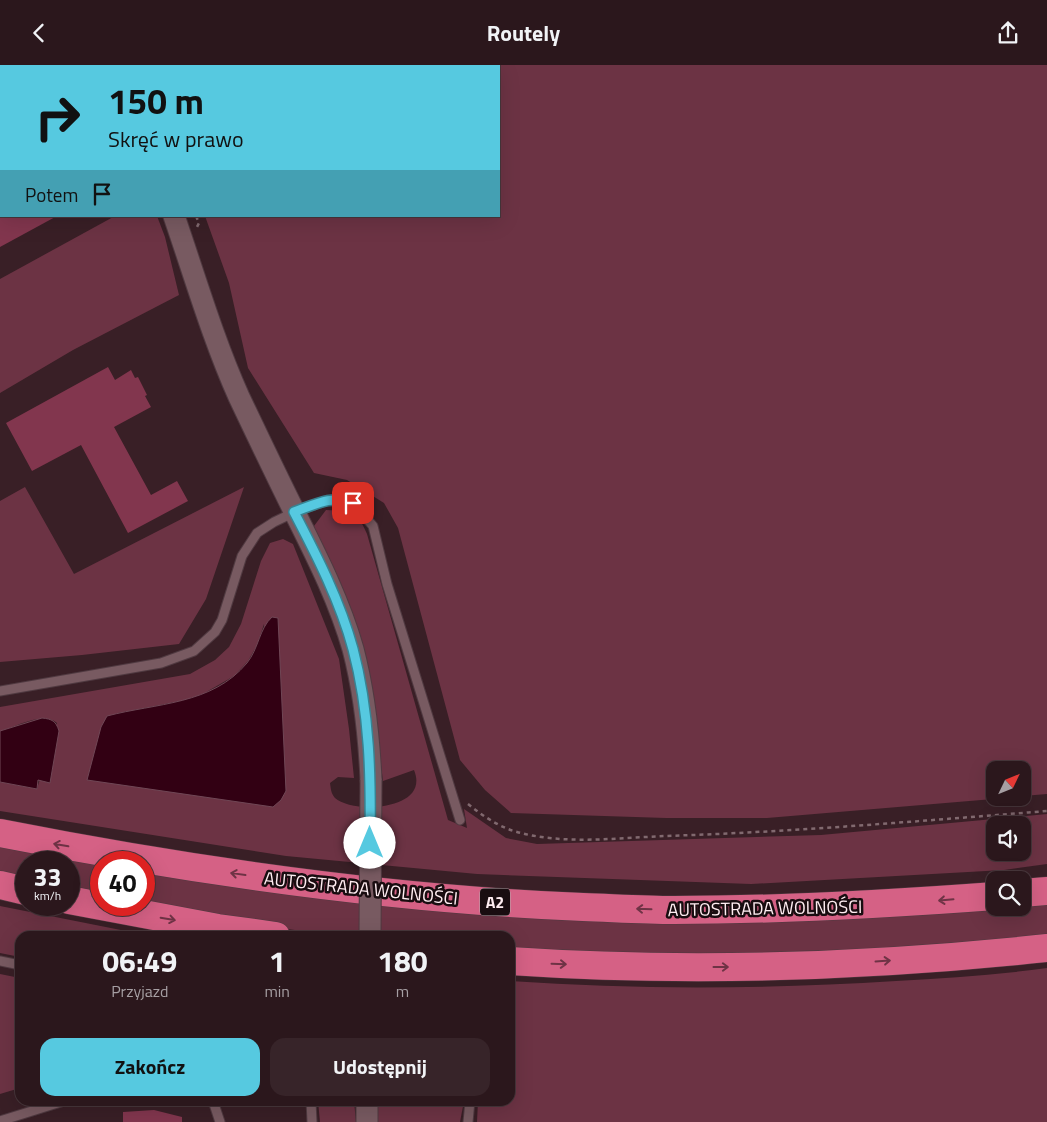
<!DOCTYPE html>
<html lang="pl">
<head>
<meta charset="utf-8">
<style>
  body { margin:0; font-family:"Titillium Web",sans-serif; background:#372429; color:#f1f3f6; height:100vh; display:flex; flex-direction:column; font-size:19px; white-space:nowrap }
  * { box-sizing:border-box; margin:0 }
  p { font-size:16px; color:#a69fa3 }
  .icon { flex:none; width:28px; height:28px; fill:none; stroke:currentColor; stroke-width:2; stroke-linecap:round; stroke-linejoin:round }
  .map { position:relative; flex:1; overflow:hidden }
  .panel { position:absolute; left:15px; top:866px; width:500px; height:175px; display:flex; flex-direction:column; background:#2b171c; border-radius:15px; box-shadow:0 5px 20px #0002,0 0 0 1px #47363b }
  .panel>* { flex:none }
  .guide { position:absolute; left:0px; top:0px; width:500px; height:152px; box-shadow:0 5px 20px #0002,0 0 0 1px #47363b; background:#56c9e0; color:#111; overflow:hidden }
  .needle { width:32px; rotate:47deg }
  .fabs { position:absolute; left:986px; top:696px; display:grid; gap:10px }
  .fabs a { display:grid; place-items:center; width:45px; height:45px; border-radius:10px; background:#2b171c; box-shadow:0 5px 20px #0002,0 0 0 1px #47363b; font-size:25px }
  .speed { position:absolute; left:15px; top:786px; display:flex; gap:10px; font-size:25px; font-weight:700; text-align:center }
  .speed>* { display:grid; place-content:center; width:65px; height:65px; border-radius:50%; background:#2b171c; box-shadow:0 5px 20px #0002,0 0 0 1px #47363b; line-height:1 }
  .speed small { font-size:12px; font-weight:400 }
  .speed .limit { border:8px solid #d22; background:#fff; color:#111 }
  .pin { position:absolute; display:grid; place-items:center; width:42px; height:42px; color:#fff; margin:-21px; border-radius:10px; box-shadow:0 2px 8px #0006 }
  .me { position:absolute; width:55px; margin:-28px; rotate:0deg; stroke-linejoin:round; filter:drop-shadow(0 0 4px #0008) }
  .turn { display:flex; align-items:center; gap:18px; height:105px; padding:0 25px; font-size:22px }
  .turn .icon { width:65px; height:65px; stroke-width:2.5 }
  .turn b { display:block; font-size:35px; line-height:42px }
  .then { display:flex; align-items:center; height:48px; padding:0 25px; background:#0003; gap:10px; font-size:19px }
  .eta { display:flex; justify-content:space-evenly; align-items:center; height:85px; text-align:center }
  .eta b { font-size:30px; font-weight:700; line-height:35px }
  .button { display:flex; gap:10px; margin-top:auto; padding:10px 25px }
  .button a { flex:1; height:58px; border-radius:15px; background:#56c9e0; color:#111; font-size:20px; font-weight:700; line-height:58px; text-align:center }
  .button a+a { background:#372429; color:#f1f3f6 }
  header { display:flex; justify-content:space-between; align-items:center; height:65px; padding:0 25px; background:#2b171c; font-size:22px; font-weight:700 }
  .map>svg:first-child { display:block }
  .green { fill:#6c3344; fill-rule:evenodd }
  .water { fill:#320013; stroke:#704756 }
  .building { fill:#82364e }
  .lines { fill:none; stroke-linecap:round; stroke-linejoin:round }
  .service-casing { stroke:#503a41; stroke-width:11 }
  .tertiary-casing { stroke:#503a41; stroke-width:23 }
  .motorway-casing { stroke:#503a41; stroke-width:29 }
  .path { stroke:#81696f; stroke-width:2.5; stroke-dasharray:4 4; stroke-linecap:butt }
  .service { stroke:#785a61; stroke-width:9 }
  .tertiary { stroke:#785a61; stroke-width:21 }
  .motorway { stroke:#d56185; stroke-width:28 }
  .tertiary-bridge-casing { stroke:#503a41; stroke-width:23; stroke-linecap:butt }
  .tertiary-bridge { stroke:#785a61; stroke-width:21 }
  .oneway { stroke:#6e3345 }
  .route-casing { stroke:#388392; stroke-width:12 }
  .route { stroke:#56c9e0; stroke-width:9 }
  .labels { text-anchor:middle; dominant-baseline:central; stroke-width:5; stroke-linejoin:round; paint-order:stroke }
  .shield { fill:#190d10; stroke:#baaaae; stroke-width:1 }
  .shield-label { font-size:16px; font-weight:bold; fill:#ffedf1 }
  .street-label { font-size:18px; fill:#ffedf1; stroke:#190d10 }
</style>
</head>
<body>
<header><svg class="icon" aria-label="back" viewBox="0 0 24 24"><path d="M15 5l-7 7 7 7"/></svg>Routely<svg class="icon" aria-label="share" viewBox="0 0 24 24"><path d="M12 15V3M7 8l5-5 5 5M5 13v7h14v-7"/></svg></header>
<div class="map">
<svg width="1047" height="1057" viewBox="0 0 1047 1057">
  <rect width="100%" height="100%" fill="#391f26"/>
  <g class="green">
    <polygon points="151,0 1047,0 1047,729 1023,731 1022,705 995,705 995,732 1005,733 767,753 666,753 511,748 485,725 460,695 398,463 384,438 347,415 314,408 248,303 229,218 205,151 499,151 499,1"/>
    <polygon points="115,151 157,151 165,172 179,230 73,285 0,328 0,214"/>
    <polygon points="25,422 74,509 244,422 206,534 179,579 82,590 0,597 0,436"/>
    <path d="M326,445c26,1 30,-1 41,24l81,286 19,8 -3,-19 42,29 31,6 284,-9 226,-21v50l-43,6 -253,14 -274,-10 -191,-18 -286,-45v-29l37,7 20,-66c-15,-12 -40,4 -57,8v-24l190,-33 25,-14 14,-13 12,-23 20,-63 9,-18 13,-4 10,5 46,115 10,70 5,49 -16,-1 -8,6c1,7 1,10 5,15 17,16 96,13 79,-28l-31,11 -14,-108 -55,-147zM264,559l9,183 -155,-94 78,-15 38,-22 14,-15 9,-16zM995,760h27v28h-27z"/>
    <polygon points="0,777 101,798 101,833 69,826 69,798 26,798 26,817 0,811"/>
    <polygon points="144,803 231,817 995,842 1022,842 1023,836 1047,833 1047,874 812,891 510,887 510,871 340,871 272,862 144,840"/>
    <polygon points="0,841 151,871 20,871 20,892 0,888"/>
    <path d="M1047,903v154h-570l1,-21h32v-120c128,9 258,8 386,0 50,-3 101,-6 151,-13z"/>
    <polygon points="0,909 20,913 20,1023 0,1029"/>
    <polygon points="318,1036 354,1036 356,1057 320,1057"/>
    <polygon points="377,1036 464,1036 460,1057 377,1057"/>
  </g>
  <g class="water">
    <path d="M272,552l6,1 8,173 -5,9 -8,7 -186,-27 14,-53 6,-11c49,-13 105,-11 140,-53 12,-15 12,-34 25,-46z"/>
    <path d="M42,653c10,1 14,3 17,13l-9,52 -12,-3 -1,9 -37,-7v-51z"/>
  </g>
  <g class="building">
    <polygon points="0,151 57,151 0,182"/>
    <polygon points="108,302 115,315 131,305 135,313 138,312 147,330 145,331 151,342 114,362 151,430 177,416 188,436 128,468 81,380 32,406 6,358"/>
    <polygon points="154,1045 182,1052 182,1057 123,1057 123,1047"/>
  </g>
  <g class="lines">
    <g class="service-casing">
      <g id="service">
        <polyline points="0,626 161,598 194,586 215,567 222,555 242,491 257,468 274,457 295,447 328,435 340,434 353,438 373,461 387,519 460,755"/>
        <polyline points="0,896 20,900"/>
        <polyline points="213,1036 220,1057"/>
        <polyline points="311,1036 312,1057"/>
        <polyline points="0,1056 64,1036"/>
        <polyline points="468,1057 470,1036"/>
      </g>
    </g>
    <g class="tertiary-casing">
      <g id="tertiary">
        <polyline points="122,0 122,1"/>
        <path d="M174,151c21,61 39,123 65,181 19,40 38,80 58,120 21,42 43,86 56,132 11,42 16,87 18,131"/>
        <polyline points="367,1057 367,1036"/>
      </g>
    </g>
    <g class="motorway-casing">
      <g id="motorway">
        <path d="M0,768c193,38 387,66 583,74 30,1 61,3 91,3 107,0 214,-6 321,-14"/>
        <polyline points="0,820 26,826"/>
        <polyline points="1022,828 1047,826"/>
        <polyline points="69,835 218,863 276,871"/>
        <path d="M510,896c179,12 359,6 537,-13"/>
      </g>
    </g>
    <g class="path">
      <polyline points="144,0 144,1"/>
      <polyline points="196,151 199,158 197,162"/>
      <path d="M468,739c15,12 31,23 49,28 47,13 100,6 148,4 127,-4 255,-15 382,-25"/>
    </g>
    <use href="#service" class="service"/>
    <use href="#tertiary" class="tertiary"/>
    <use href="#motorway" class="motorway"/>
    <g class="tertiary-bridge-casing">
      <polyline id="tertiary-bridge" points="370,871 371,715"/>
    </g>
    <use href="#tertiary-bridge" class="tertiary-bridge"/>
  </g>
  <defs><path id="oneway-shaft" d="M-6 0H5M1.5-3L5.5 0L1.5 3" fill="none" stroke-width="1.6" stroke-linecap="round" stroke-linejoin="round" transform="scale(1.25)"/></defs>
  <g class="oneway">
    <use href="#oneway-shaft" transform="translate(61 780) rotate(-170)"/>
    <use href="#oneway-shaft" transform="translate(238 809) rotate(-172)"/>
    <use href="#oneway-shaft" transform="translate(946 835) rotate(175)"/>
    <use href="#oneway-shaft" transform="translate(644 844) rotate(-178)"/>
    <use href="#oneway-shaft" transform="translate(168 854) rotate(10)"/>
    <use href="#oneway-shaft" transform="translate(883 896) rotate(-4)"/>
    <use href="#oneway-shaft" transform="translate(559 899) rotate(2)"/>
    <use href="#oneway-shaft" transform="translate(721 902)"/>
  </g>
  <g class="lines">
    <g class="route-casing">
      <path id="route" d="M353,438c-22,-8 -37,1 -59,9 23,44 46,89 59,137 17,64 18,129 17,194"/>
    </g>
    <use href="#route" class="route"/>
  </g>
  <g class="labels">
    <rect class="shield" x="480" y="823.5" width="30" height="27" rx="4"/>
    <g class="shield-label">
      <text x="495" y="837">A2</text>
    </g>
    <g class="street-label">
      <text transform="translate(361 823) rotate(6)">AUTOSTRADA WOLNOŚCI</text>
      <text transform="translate(765 843) rotate(-1)">AUTOSTRADA WOLNOŚCI</text>
    </g>
  </g>
</svg>
<div class="fabs">
<a><svg class="needle" viewBox="-14 -14 28 28"><path d="M0-13l5 13h-10z" fill="#e53935"/><path d="M0 13l5-13h-10z" fill="#a69fa3"/></svg></a>
<a><svg class="icon" aria-label="sound" viewBox="0 0 24 24"><path d="M4 9h4l5-4v14l-5-4H4zM17 9q2 3 0 6"/></svg></a>
<a><svg class="icon" aria-label="search" viewBox="0 0 24 24"><circle cx="10" cy="10" r="6"/><path d="M15 15l6 6"/></svg></a>
</div>
<div class="speed"><div>33<small>km/h</small></div><div class="limit">40</div></div>
<div class="pin" style="left:353px;top:438px;background:#d93025"><svg class="icon" aria-label="arrive" viewBox="0 0 24 24"><path d="M6 21V4h12l-3 4 3 4H6"/></svg></div>
<svg class="me" style="left:370px;top:778px" viewBox="-20 -20 40 40"><circle r="19" fill="#fff"/><path d="M0-13L10 11 0 6-10 11z" fill="#56c9e0"/></svg>
<div class="guide">
<div class="turn"><svg class="icon" aria-label="right" viewBox="0 0 24 24"><path d="M7 20v-9h11M14 6l5 5-5 5"/></svg><div><b>150 m</b>Skręć w prawo</div></div>
<div class="then">Potem<svg class="icon" aria-label="arrive" viewBox="0 0 24 24"><path d="M6 21V4h12l-3 4 3 4H6"/></svg></div>
</div>
<section class="panel">
<div class="eta">
<div><b>06:49</b><p>Przyjazd</p></div>
<div><b>1</b><p>min</p></div>
<div><b>180</b><p>m</p></div>
</div>
<div class="button"><a>Zakończ</a><a>Udostępnij</a></div>
</section>
</div>
</body>
</html>
